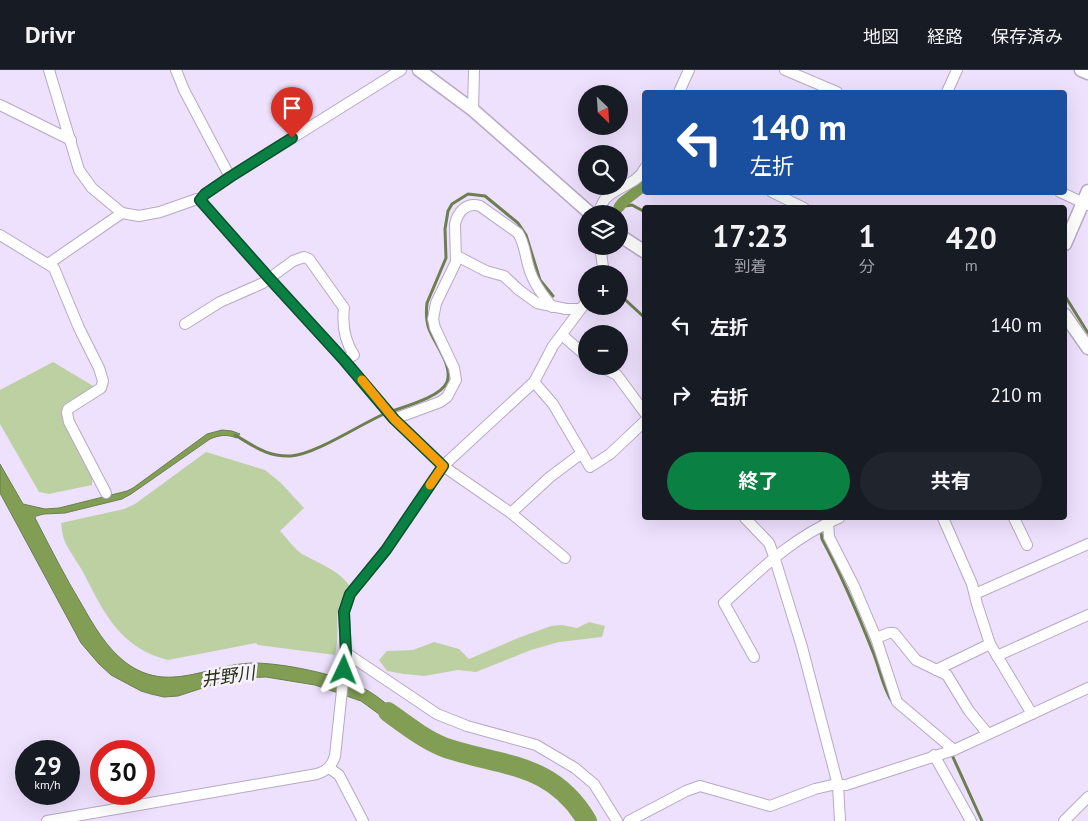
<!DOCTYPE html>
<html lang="ja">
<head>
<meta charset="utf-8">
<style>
  body { margin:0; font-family:"PT Sans","Noto Sans JP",sans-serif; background:#20242c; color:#f1f3f6; height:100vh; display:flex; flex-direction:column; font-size:19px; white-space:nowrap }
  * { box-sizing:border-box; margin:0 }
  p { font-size:16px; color:#9ea1a6 }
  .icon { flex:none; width:28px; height:28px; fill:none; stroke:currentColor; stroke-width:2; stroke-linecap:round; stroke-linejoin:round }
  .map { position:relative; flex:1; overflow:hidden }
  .details { position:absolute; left:642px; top:135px; width:425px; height:315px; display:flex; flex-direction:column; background:#171b24; border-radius:5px; box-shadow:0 5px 20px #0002 }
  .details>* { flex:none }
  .banner { position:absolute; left:642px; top:20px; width:425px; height:105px; border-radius:5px; box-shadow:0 5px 20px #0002; background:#1a4fa0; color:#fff; overflow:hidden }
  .needle { width:32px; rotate:155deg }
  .tools { position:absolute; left:578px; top:15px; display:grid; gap:10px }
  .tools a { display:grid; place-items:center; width:50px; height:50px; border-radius:50%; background:#171b24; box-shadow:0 5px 20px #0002; font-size:25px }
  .speed { position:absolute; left:15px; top:670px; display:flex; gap:10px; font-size:25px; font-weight:700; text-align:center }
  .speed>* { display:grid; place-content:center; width:65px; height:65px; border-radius:50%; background:#171b24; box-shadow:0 5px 20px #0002; line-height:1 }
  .speed small { font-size:12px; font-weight:400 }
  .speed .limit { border:8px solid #d22; background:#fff; color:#111 }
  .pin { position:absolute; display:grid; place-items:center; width:42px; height:42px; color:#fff; margin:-51px -21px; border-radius:50% 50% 50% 0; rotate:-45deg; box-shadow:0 0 5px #0007 }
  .pin .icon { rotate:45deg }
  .me { position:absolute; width:55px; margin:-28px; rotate:2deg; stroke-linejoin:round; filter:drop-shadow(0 0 4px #0008) }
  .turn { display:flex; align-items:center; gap:18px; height:105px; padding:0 25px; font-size:22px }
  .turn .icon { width:65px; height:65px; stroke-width:2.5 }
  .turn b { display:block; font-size:35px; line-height:42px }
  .eta { display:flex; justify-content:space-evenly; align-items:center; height:85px; text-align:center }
  .eta b { font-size:30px; font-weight:700; line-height:35px }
  .cta { display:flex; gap:10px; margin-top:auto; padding:10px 25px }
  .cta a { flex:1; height:58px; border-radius:30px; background:#0b8043; color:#fff; font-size:20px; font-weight:700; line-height:58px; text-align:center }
  .cta a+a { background:#20242c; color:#f1f3f6 }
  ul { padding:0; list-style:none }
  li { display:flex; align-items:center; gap:15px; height:70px; padding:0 25px }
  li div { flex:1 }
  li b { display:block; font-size:19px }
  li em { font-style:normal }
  header { display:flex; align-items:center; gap:30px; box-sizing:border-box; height:70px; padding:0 25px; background:#171b24; border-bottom:1px solid #363941 }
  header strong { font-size:24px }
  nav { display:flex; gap:28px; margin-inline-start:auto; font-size:18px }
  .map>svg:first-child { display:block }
  .green { fill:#bcd0a2 }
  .water { fill:#819e54; stroke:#6d7f4f }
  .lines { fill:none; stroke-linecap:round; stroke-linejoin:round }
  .stream { stroke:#6d7f4f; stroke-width:3 }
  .canal { stroke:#819e54; stroke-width:11 }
  .river { stroke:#819e54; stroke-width:20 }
  .minor-casing { stroke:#b6a9c5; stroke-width:12 }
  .tertiary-casing { stroke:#b6a9c5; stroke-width:15 }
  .minor { stroke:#fff; stroke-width:10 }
  .tertiary { stroke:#fff; stroke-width:12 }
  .route-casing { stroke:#07532c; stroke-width:12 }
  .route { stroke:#0b8043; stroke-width:9 }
  .slow { stroke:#f59e0b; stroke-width:9 }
  .labels { text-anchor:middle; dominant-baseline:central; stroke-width:5; stroke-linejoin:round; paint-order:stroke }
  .water-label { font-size:18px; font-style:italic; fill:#263212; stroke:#f7f2fe }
</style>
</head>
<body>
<header>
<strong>Drivr</strong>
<nav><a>地図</a><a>経路</a><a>保存済み</a></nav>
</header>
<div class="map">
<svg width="1088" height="751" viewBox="0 0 1088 751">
  <rect width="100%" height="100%" fill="#eee1fe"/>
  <g class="green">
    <polygon points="53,292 95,317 64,335 61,341 92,406 92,415 49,424 39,422 0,354 0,320"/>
    <path d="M206,382l59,18 16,13 23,25 -24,23c7,7 14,18 22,23 18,10 35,15 48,32 -21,29 -8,40 -15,69l-77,-10 -2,-2 -88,17c-48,-12 -64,-47 -85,-88 -5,-9 -11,-17 -16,-26 -4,-7 -5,-15 -6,-23l63,-14 11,-5z"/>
    <polygon points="589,552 605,556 602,567 559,572 531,580 476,602 458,600 424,606 404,604 387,601 379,590 387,581 413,580 434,572 459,579 469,589 518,568 551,556 562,555 577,558"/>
  </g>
  <path class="water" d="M222,360l10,1 8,3 -3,4c-11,-4 -17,-3 -27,1l-79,55 -9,5 -57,14 -21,1 -8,2 -1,2c15,29 30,59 47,87 12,21 24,42 43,57 43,33 83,2 128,1 29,0 85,11 110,25 18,9 33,25 48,37l-6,8 -44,-32 -46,-16 -49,-8 -26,1 -19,4 -43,14 -14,1 -13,-3 -10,-3 -30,-16 -12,-11 -18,-21 -81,-150v-29l23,40 22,5 14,-1 68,-17 6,-3 74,-54z"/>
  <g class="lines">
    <g class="stream">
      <polyline points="617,144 619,137 632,135 645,142"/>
      <polyline points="619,224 645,248"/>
      <polyline points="1065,226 1088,263"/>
      <path d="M235,365c19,11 32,22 56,21 25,-2 68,-31 93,-42 15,-6 57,-16 63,-32 6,-17 -12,-37 -18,-53 -3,-8 -3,-17 -2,-26l19,-45 -1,-29 3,-18 4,-7 16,-10 17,2 33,27 8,12 14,45 13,16"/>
      <polyline points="820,448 820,449"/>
      <path d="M821,462l1,7c20,37 36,75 51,113 7,17 10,37 20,51"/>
      <polyline points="952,685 982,751"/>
    </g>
    <polyline class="canal" points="619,137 623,132 645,115"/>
    <path class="river" d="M388,642c18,13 37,28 58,36 57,19 106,14 141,73"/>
    <g class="minor-casing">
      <g id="minor">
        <polyline points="49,0 79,100 92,118 122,143 139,146 160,142 197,129 200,130 269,208 344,290 394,349 443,396 511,443 565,488"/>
        <polyline points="176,0 184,20 230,107"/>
        <polyline points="785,0 837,22"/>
        <polyline points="679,22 689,0"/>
        <polyline points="947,22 957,0"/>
        <polyline points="0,35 71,70"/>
        <polyline points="473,40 474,0"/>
        <polyline points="772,122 804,138"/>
        <polyline points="1060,122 1088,135"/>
        <polyline points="200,130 205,124 230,107 401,0"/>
        <path d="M598,144c2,-5 4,-11 7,-15 12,-13 33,-15 40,-31"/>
        <polyline points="0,165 54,198 79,258 99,298 103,311 101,318 68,339 67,343 69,352 106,423"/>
        <polyline points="600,176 604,204"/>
        <polyline points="457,186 486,201 504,206 519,220 537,233 566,239 580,239"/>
        <polyline points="48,194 122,143"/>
        <path d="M185,254l35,-22 43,-19 30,-22 11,-4 5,2 35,49c-2,17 0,32 10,47l-10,5"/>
        <polyline points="562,265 586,286"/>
        <polyline points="599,296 617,305 645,343"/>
        <polyline points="534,312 553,334 590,397 610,384 645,351"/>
        <path d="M394,349l46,-17 7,-5 9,-17 -2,-12 -19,-40 -2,-9 3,-16 20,-41 -1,-38c3,-13 12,-22 25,-18l38,27c7,11 7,23 11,35 4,15 14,27 23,39"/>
        <polyline points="511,443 550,407 582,383"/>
        <polyline points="745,448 769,473 774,486 802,577 838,715 840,751"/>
        <polyline points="943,448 972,514 977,534 990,574 1032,644"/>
        <polyline points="1014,448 1027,475"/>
        <polyline points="828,452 829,467 854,516 876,568 897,632 954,680"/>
        <polyline points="975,524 1088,474"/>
        <polyline points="876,568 889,563 894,563 916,590 947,605 969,641 988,664"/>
        <polyline points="346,583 437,644 467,656 536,675 575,698 594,714 617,751"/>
        <polyline points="997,586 1088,545"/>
        <path d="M754,587l-30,-54c36,-33 69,-66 115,-85"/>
        <polyline points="936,600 990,574"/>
        <polyline points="934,685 971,751"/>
        <polyline points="329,698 339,705 363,751"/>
        <path d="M47,751l270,-47c10,-3 15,-8 18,-18l11,-103 -2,-41 6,-18 36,-44 57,-84 91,-84 19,-36 33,-44"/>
        <polyline points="629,751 686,721 700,716 770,736 815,719 832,715 846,715 954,680 1088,618"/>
        <polyline points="1064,751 1088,727"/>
      </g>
    </g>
    <g class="tertiary-casing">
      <g id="tertiary">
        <polyline points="419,0 473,40 591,144"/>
        <polyline points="1081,0 1088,3"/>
        <polyline points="619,165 645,182"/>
        <polyline points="1065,174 1088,121"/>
        <polyline points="1065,245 1088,278"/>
      </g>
    </g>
    <use href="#minor" class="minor"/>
    <use href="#tertiary" class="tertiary"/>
  </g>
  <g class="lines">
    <g class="route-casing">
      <polyline id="route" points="292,68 230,107 205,124 200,130 269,208 344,290 394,349 443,396 386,480 350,524 344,542 346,583 344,600"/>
    </g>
    <use href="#route" class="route"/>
    <polyline class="slow" points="362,310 394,349 443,396 430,415"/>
  </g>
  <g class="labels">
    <g class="water-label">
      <text transform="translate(228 606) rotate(-8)">井野川</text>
    </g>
  </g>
</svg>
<div class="tools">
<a><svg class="needle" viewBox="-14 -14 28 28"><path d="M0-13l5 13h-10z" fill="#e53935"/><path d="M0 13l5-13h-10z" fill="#9ea1a6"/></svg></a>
<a><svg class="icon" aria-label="search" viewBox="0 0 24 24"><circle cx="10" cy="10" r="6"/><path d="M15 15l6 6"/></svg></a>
<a><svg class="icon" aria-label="layers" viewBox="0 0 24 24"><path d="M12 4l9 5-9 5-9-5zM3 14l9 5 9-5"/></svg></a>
<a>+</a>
<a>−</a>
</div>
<div class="speed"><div>29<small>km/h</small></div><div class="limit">30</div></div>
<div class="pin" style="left:292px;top:68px;background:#d93025"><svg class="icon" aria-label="arrive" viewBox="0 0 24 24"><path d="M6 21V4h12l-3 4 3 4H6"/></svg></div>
<svg class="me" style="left:344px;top:600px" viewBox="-20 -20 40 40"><path d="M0-17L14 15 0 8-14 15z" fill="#0b8043" stroke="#fff" stroke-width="4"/></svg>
<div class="banner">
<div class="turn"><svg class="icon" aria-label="left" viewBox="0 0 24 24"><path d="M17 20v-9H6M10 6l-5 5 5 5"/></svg><div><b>140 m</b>左折</div></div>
</div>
<section class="details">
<div class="eta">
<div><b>17:23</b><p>到着</p></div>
<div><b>1</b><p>分</p></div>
<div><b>420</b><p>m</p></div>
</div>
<ul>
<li><svg class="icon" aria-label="left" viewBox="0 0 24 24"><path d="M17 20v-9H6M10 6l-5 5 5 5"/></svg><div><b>左折</b></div><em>140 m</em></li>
<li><svg class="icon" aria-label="right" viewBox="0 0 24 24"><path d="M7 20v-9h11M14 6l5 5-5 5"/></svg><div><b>右折</b></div><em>210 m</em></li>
</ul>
<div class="cta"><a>終了</a><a>共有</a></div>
</section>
</div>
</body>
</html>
